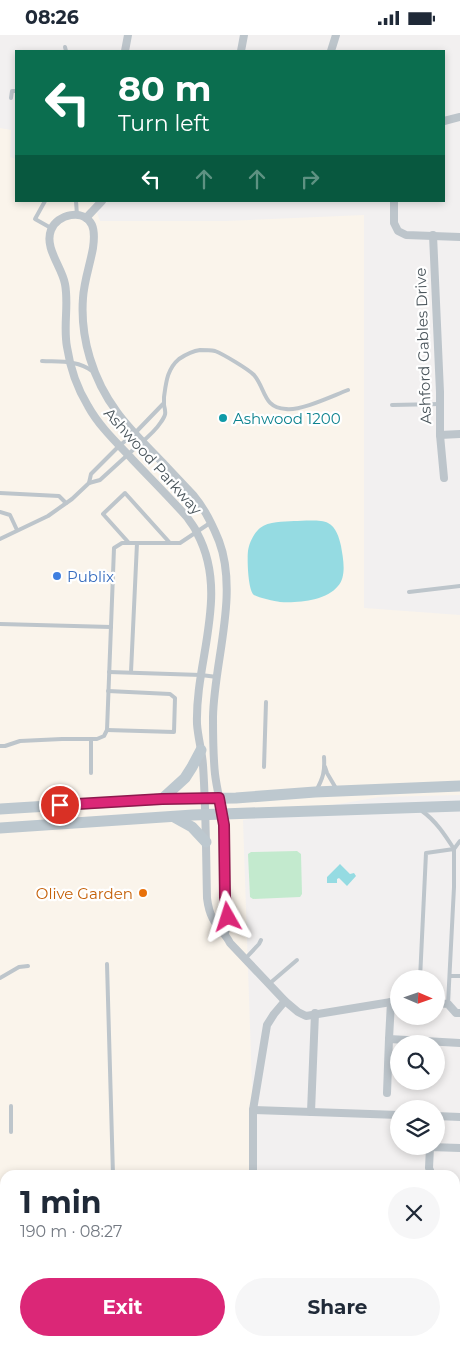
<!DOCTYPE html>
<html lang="en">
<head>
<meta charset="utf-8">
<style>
  body { margin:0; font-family:Montserrat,sans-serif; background:#f6f6f7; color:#1f2937; height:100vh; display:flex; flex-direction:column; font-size:19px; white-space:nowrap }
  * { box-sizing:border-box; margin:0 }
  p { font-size:16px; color:#747a83 }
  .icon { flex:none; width:28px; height:28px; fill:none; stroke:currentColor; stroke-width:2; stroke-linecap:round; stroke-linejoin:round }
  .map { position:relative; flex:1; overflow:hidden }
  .panel { position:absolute; left:0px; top:1135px; width:460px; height:176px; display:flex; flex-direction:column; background:#fff; border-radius:15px 15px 0 0; box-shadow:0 2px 8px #0003 }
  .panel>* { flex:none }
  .top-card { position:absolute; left:15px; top:15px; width:430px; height:152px; border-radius:0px; box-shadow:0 2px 8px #0003; background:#0b6e4f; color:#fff; overflow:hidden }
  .needle { width:32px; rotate:92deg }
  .controls { position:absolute; left:390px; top:935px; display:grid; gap:10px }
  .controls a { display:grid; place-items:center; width:55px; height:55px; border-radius:50%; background:#fff; box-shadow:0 2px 8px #0003; font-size:25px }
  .pin { position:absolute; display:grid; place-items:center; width:42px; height:42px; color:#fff; margin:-21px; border:2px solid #fff; border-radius:50%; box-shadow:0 1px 5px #0007 }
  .me { position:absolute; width:55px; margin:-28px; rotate:354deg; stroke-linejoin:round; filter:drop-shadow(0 0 4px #0008) }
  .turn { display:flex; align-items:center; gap:18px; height:105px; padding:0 20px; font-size:22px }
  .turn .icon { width:65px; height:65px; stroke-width:2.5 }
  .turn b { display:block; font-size:35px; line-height:42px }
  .lanes { display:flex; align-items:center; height:48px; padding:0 20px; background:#0003; justify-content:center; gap:25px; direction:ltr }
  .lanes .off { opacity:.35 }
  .round { display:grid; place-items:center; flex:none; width:52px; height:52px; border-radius:26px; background:#f6f6f7 }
  .summary { display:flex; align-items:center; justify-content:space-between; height:85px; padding:0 20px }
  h1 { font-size:30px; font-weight:700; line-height:38px }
  .primary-button { display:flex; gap:10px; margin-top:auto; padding:10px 20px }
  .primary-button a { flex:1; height:58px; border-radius:30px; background:#db2777; color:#fff; font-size:20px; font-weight:700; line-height:58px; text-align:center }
  .primary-button a+a { background:#f6f6f7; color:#1f2937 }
  .status { display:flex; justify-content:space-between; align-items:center; height:35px; padding:0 25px; background:#fff; direction:ltr }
  .status svg { height:14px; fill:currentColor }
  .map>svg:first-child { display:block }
  .commercial { fill:#faf4eb }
  .green { fill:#c3eace }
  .water { fill:#95dbe2 }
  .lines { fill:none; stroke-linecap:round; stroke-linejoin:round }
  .service { stroke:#bdc5cb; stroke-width:4 }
  .minor { stroke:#bdc5cb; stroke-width:8 }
  .secondary { stroke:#bdc8cf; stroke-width:11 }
  .route-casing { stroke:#8e194d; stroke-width:12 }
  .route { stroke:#db2777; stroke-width:9 }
  .culture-dot { fill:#0f9aa8; stroke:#fff; stroke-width:2 }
  .shop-dot { fill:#3f7fe0; stroke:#fff; stroke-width:2 }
  .food-dot { fill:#e8710a; stroke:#fff; stroke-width:2 }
  .labels { text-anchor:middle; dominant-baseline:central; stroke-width:4.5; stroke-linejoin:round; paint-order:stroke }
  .street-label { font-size:15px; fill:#4a555b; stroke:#fff }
  .culture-label { font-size:15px; fill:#0d838f; stroke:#fff; text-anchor:start }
  .shop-label { font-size:15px; fill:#366cbe; stroke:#fff; text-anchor:start }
  .food-label { font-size:15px; fill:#c56008; stroke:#fff; text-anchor:end }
</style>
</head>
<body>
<div class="status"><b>08:26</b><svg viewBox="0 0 49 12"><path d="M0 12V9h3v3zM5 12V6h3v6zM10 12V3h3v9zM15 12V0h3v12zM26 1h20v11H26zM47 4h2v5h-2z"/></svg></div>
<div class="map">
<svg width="460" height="1311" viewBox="0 0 460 1311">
  <rect width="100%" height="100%" fill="#f2f0f0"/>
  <polygon class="commercial" points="0,93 11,95 10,122 16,124 16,166 93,166 100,186 226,186 364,180 364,573 460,580 460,760 380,762 243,785 255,1140 5,1140 5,1306 307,1306 306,1311 0,1311"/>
  <polygon class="green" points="297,816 301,819 302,859 300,862 253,864 250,862 248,819 251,817"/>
  <g class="water">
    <path d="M294,486c8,0 27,-2 34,2 8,4 11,14 13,23 2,12 6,30 -3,40 -12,15 -40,17 -58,16 -5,-1 -21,-4 -26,-7 -6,-4 -7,-36 -6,-44 1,-8 6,-18 12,-23 9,-7 23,-6 34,-7z"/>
    <polygon points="340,829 350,839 354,838 356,841 347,851 339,843 337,844 337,848 327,848 327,842"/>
  </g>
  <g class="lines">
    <g class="service">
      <polyline points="65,12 66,16"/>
      <polyline points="11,63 12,56 16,56"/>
      <polyline points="45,166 35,184 51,193"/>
      <polyline points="76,166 77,180"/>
      <path d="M42,326c17,1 36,-1 50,10"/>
      <polyline points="392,370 440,369"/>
      <polyline points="89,448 91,439 119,411 135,398 163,369"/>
      <polyline points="0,458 59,461 66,468"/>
      <polyline points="0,477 10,480 17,495"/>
      <path d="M0,504l48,-23 24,-17 17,-16 11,-3c11,-10 22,-20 34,-31 9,-8 20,-16 27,-27 5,-7 5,-9 3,-17 0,-2 0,-6 0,-8 2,-14 3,-28 15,-38 6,-4 13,-8 21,-9 5,0 10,0 15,1 8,3 33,18 39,24 12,14 9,33 32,34 15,2 46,-13 62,-19"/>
      <polyline points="129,508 103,479 125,458 170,508"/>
      <polyline points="409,557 460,551"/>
      <polyline points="0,589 111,592"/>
      <polyline points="109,637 201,640 217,642"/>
      <polyline points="131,637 137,508"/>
      <polyline points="107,695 174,697 175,663 170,659 108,656"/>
      <polyline points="0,711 5,711 20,706 62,704 97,704 104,701 107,695 114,513 122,508 180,508 210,488"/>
      <polyline points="264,732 266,667"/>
      <polyline points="325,732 327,738 337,755"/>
      <polyline points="91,738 91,704"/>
      <path d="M316,756c7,-13 9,-19 8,-34"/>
      <path d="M422,776c14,10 23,24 32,38"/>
      <polyline points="454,814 460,806"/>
      <polyline points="245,924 259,909 261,905"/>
      <polyline points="107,929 113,1140"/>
      <polyline points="450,941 460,941"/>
      <polyline points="0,943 19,932 28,931"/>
      <polyline points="420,944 426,818 454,814 454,852 448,969"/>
      <polyline points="269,949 297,925"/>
      <polyline points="11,1071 11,1097"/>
      <polyline points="0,1171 5,1174"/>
      <polyline points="268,1306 269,1311"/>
      <polyline points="52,1311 55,1306"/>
    </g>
    <g class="minor">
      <polyline points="125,16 128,0"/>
      <polyline points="241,16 244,0"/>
      <polyline points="331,16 336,0"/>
      <polyline points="444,86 460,82"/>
      <polyline points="394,166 394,188 398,196 406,200 460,202"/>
      <polyline points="86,183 102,166"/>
      <polyline points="433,200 440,357 440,400 460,399"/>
      <polyline points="440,400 444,443"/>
      <path d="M225,898c4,-13 1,-25 0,-39 0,-23 1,-46 -1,-69 -2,-17 -7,-34 -9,-51 -2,-19 -2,-38 -2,-57 1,-55 26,-123 6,-176 -6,-15 -14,-32 -25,-45 -10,-11 -21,-22 -31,-33 -16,-17 -33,-33 -46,-51 -24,-32 -37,-74 -34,-114 1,-17 7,-33 10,-50 1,-7 2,-16 -1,-23 -8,-17 -35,-11 -41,5 -7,18 11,37 14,54 4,21 -2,42 2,63 3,20 10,41 21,59 11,20 28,36 44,53 18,19 37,38 55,58 3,5 8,10 10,16 33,61 -2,127 0,191 1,14 5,27 6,41 3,44 3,89 4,133 1,8 2,14 6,21 4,9 12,14 17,24l55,58 13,11 8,4 85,-14h8"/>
      <polyline points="436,968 448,969 456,978 460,978"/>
      <polyline points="389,1004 391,967"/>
      <polyline points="387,1058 389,1004 460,1008"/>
      <polyline points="253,1075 399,1080"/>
      <polyline points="311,1077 315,978"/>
      <polyline points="436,1081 460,1082"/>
      <polyline points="253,1140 253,1075 267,990 274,979 285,966"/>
      <polyline points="432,1140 429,1133 430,1112 460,1113"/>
      <polyline points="455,1175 458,1181 460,1180"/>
      <polyline points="459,1311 460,1310"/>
    </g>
    <g class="secondary">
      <polyline points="162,764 185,743 192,732 201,715"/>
      <polyline points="0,774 162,764 236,763 315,757 460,751"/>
      <polyline points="174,782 192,792 206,807"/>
      <polyline points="0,793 193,780 460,771"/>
    </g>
  </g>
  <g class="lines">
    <g class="route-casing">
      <polyline id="route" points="60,770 162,764 219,763 224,790 225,862 228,882"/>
    </g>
    <use href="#route" class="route"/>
  </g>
  <circle class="culture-dot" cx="223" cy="383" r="5"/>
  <circle class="shop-dot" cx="57" cy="541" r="5"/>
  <circle class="food-dot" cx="143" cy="858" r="5"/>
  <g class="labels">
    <g class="street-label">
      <text transform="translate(423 311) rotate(-92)">Ashford Gables Drive</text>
      <text transform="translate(153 426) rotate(48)">Ashwood Parkway</text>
    </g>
    <g class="culture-label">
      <text x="233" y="383">Ashwood 1200</text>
    </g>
    <g class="shop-label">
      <text x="67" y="541">Publix</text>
    </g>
    <g class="food-label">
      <text x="133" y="858">Olive Garden</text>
    </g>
  </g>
</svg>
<div class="controls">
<a><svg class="needle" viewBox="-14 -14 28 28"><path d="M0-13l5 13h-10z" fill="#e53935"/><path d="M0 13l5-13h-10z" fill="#747a83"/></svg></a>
<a><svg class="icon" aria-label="search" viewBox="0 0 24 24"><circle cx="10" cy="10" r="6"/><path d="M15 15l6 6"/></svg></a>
<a><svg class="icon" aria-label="layers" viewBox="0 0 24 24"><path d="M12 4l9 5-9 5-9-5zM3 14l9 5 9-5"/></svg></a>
</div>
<div class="pin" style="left:60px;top:770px;background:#d93025"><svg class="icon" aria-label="arrive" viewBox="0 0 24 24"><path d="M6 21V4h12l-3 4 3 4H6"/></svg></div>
<svg class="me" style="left:228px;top:882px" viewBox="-20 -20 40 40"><path d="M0-17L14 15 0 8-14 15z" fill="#db2777" stroke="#fff" stroke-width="4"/></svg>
<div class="top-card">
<div class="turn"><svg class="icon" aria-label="left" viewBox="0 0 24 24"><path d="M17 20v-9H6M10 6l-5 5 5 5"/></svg><div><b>80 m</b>Turn left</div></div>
<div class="lanes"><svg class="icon" aria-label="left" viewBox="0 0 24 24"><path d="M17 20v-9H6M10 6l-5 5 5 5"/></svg><svg class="icon off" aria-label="ahead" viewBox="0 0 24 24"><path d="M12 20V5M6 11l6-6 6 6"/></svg><svg class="icon off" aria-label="ahead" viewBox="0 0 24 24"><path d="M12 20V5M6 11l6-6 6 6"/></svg><svg class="icon off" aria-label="right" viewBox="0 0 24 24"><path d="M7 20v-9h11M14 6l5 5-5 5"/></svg></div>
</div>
<section class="panel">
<div class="summary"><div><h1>1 min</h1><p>190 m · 08:27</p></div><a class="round"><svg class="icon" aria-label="close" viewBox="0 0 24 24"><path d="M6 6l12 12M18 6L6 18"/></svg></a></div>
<div class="primary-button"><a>Exit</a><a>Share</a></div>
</section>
</div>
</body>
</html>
